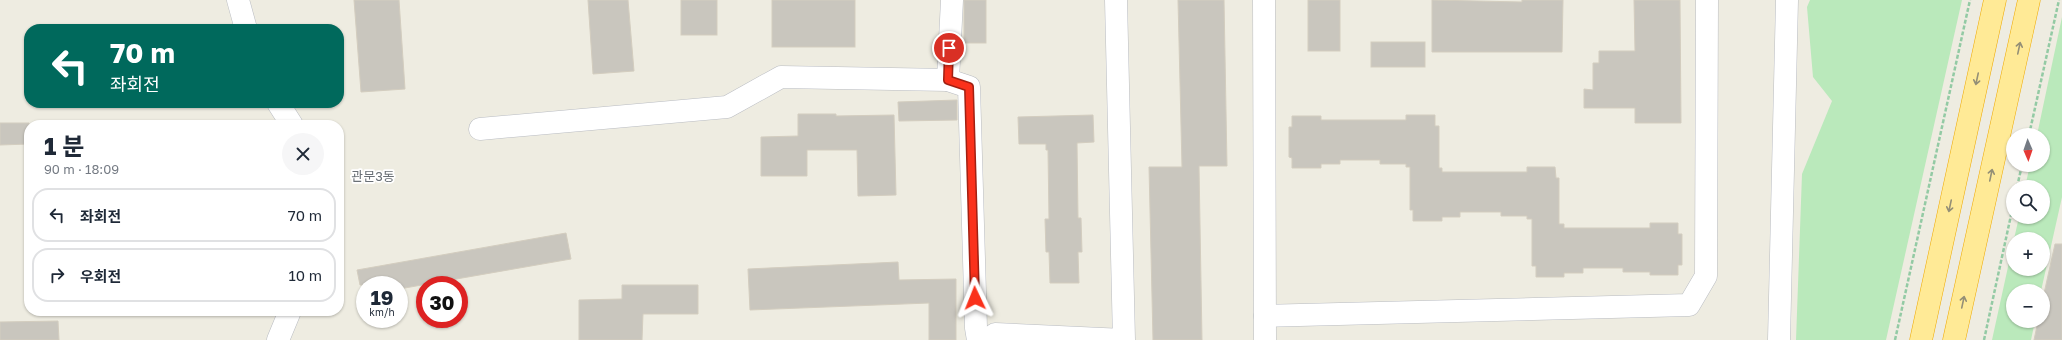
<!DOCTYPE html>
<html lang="ko">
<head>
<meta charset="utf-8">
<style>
  body { margin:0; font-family:"Golos Text","Noto Sans KR",sans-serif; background:#f6f6f7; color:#1f2937; height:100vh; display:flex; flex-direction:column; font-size:15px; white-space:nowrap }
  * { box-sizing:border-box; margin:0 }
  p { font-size:13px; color:#747a83 }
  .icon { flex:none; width:22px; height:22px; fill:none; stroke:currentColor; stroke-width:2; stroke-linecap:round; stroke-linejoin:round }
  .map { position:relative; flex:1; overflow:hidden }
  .sheet { position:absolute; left:24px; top:120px; width:320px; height:196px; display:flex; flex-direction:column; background:#fff; border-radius:16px; box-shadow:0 1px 3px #0004 }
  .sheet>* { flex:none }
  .top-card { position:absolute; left:24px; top:24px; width:320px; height:84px; border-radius:16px; box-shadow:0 1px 3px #0004; background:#00695c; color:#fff; overflow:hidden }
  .needle { width:26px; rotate:178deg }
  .tools { position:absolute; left:2006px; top:128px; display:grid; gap:8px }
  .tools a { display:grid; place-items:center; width:44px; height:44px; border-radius:50%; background:#fff; box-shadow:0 1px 3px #0004; font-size:20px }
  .speed { position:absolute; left:356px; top:276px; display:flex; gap:8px; font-size:20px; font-weight:700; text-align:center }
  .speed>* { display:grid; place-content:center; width:52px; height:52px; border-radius:50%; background:#fff; box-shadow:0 1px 3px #0004; line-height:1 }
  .speed small { font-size:10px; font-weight:400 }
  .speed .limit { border:6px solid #d22; background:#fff; color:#111 }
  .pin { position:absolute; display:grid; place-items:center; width:34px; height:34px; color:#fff; margin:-17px; border:2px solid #fff; border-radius:50%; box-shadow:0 1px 4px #0007 }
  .me { position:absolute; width:44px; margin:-22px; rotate:358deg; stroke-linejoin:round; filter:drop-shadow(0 0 3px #0008) }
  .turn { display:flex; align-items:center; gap:14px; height:84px; padding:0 20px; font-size:18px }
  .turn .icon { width:52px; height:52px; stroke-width:2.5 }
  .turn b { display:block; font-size:28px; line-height:34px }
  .round { display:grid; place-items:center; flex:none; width:42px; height:42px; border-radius:21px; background:#f6f6f7 }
  .headline { display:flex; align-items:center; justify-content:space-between; height:68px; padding:0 20px }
  h1 { font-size:24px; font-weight:700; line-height:30px }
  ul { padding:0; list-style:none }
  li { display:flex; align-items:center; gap:12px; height:54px; margin:0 8px 6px; padding:0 12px; border:2px solid #e0e1e3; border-radius:16px }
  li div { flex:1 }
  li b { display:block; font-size:15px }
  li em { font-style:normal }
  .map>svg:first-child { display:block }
  .green { fill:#bae9bb }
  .building { fill:#c9c6be; stroke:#d3cdbf }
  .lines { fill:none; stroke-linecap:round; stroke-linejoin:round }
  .minor-casing { stroke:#b9bcc2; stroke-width:23 }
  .trunk-casing { stroke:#efa900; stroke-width:23 }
  .path { stroke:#93caa4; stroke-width:2.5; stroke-dasharray:4 2; stroke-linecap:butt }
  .minor { stroke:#fff; stroke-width:22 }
  .trunk { stroke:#ffea96; stroke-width:22 }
  .oneway { stroke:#948f76 }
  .route-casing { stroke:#a22012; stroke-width:10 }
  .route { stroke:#fa311b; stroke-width:7 }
  .labels { text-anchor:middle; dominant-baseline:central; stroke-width:3.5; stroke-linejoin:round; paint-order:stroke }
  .quarter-label { font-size:13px; fill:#6a7076; stroke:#fff }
</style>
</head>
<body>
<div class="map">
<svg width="2062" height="340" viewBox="0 0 2062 340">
  <rect width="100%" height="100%" fill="#eeece1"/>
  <g class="green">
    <polygon points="1810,0 1962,0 1886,340 1796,340 1802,174 1832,101 1813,77 1807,7"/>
    <polygon points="2062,17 2062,197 2041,291 2013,291 2013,321 2035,321 2031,340 1992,340 2013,244 2013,269 2043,269 2043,239 2014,239 2019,217 2043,217 2043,187 2025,187 2030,165 2043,165 2043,135 2037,135"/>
  </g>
  <g class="building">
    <polygon points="354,0 399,0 405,89 361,92"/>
    <polygon points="588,0 628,0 634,71 593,74"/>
    <rect x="681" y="0" width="36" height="35"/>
    <rect x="772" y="0" width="83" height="47"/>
    <rect x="964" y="0" width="22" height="43"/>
    <polygon points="1178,0 1224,0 1227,166 1199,166 1202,340 1153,340 1149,167 1182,167"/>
    <rect x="1308" y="0" width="32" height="51"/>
    <polygon points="1432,0 1522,2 1522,0 1563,0 1562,52 1432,52"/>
    <polygon points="1634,0 1680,0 1681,123 1635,123 1635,108 1584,108 1584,89 1593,90 1593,63 1599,63 1599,51 1635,51"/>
    <rect x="1371" y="42" width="54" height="25"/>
    <polygon points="957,100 957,120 899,121 898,102"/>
    <polygon points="798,114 836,114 836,116 894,115 896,195 858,196 857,150 807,150 807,176 761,176 761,137 798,136"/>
    <polygon points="1093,115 1094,142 1077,143 1078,218 1081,218 1082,252 1078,252 1079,283 1050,283 1049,252 1046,252 1045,219 1049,219 1048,150 1046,150 1046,144 1019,144 1018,117"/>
    <polygon points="1406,115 1435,115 1435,126 1439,126 1439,168 1442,168 1442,172 1527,172 1527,167 1555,167 1556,178 1559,178 1559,224 1564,224 1564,228 1650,228 1650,223 1678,223 1678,234 1682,234 1682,265 1678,265 1678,275 1650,275 1650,272 1623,272 1623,268 1583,268 1583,273 1564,273 1564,277 1536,277 1536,266 1532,266 1532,219 1527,219 1527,216 1501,216 1501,212 1460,212 1460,217 1442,217 1442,221 1413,221 1413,210 1410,210 1410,167 1406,167 1406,164 1380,164 1380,160 1340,160 1340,164 1321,164 1321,168 1292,168 1292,158 1289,157 1289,127 1292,127 1292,116 1321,116 1321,120 1406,120"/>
    <polygon points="0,123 29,123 29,144 0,145"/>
    <polygon points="566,233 571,259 399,289 399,285 360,285 357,270"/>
    <polygon points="2055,244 2062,244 2062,340 2034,340 2038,321 2043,321 2043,298"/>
    <polygon points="898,262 899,280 956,279 956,340 929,340 929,303 750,310 748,269"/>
    <polygon points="622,285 698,285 698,314 643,314 642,340 579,340 579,300 622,299"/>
    <polygon points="58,321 59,340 0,340 0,322"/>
  </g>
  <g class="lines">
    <g class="minor-casing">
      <g id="minor">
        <polyline points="238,0 246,29"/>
        <polyline points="1264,0 1265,340"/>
        <polyline points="948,80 952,0"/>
        <polyline points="278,103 292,125"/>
        <polyline points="480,129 727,107 781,77 948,80 969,87 976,328 978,340"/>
        <polyline points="1265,316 1689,305 1706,276 1707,0"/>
        <polyline points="278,340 290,311"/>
        <polyline points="988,340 995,334 1124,340 1116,0"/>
        <polyline points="1779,340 1787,0"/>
      </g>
    </g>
    <g class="trunk-casing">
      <g id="trunk">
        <polyline points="1921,340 1995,0"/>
        <polyline points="1954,340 2029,0"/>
      </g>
    </g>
    <g class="path">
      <polyline points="2029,135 2059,0"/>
      <polyline points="2017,187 2022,165"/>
      <polyline points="1895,340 1970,0"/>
      <polyline points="1984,340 2013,206"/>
    </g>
    <use href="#minor" class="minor"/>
    <use href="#trunk" class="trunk"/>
  </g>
  <defs><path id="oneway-shaft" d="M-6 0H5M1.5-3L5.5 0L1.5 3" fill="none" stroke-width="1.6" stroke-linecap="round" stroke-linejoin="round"/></defs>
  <g class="oneway">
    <use href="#oneway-shaft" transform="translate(2019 48) rotate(-78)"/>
    <use href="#oneway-shaft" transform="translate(1977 79) rotate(102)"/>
    <use href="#oneway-shaft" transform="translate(1991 175) rotate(-78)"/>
    <use href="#oneway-shaft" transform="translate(1950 206) rotate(102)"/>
    <use href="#oneway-shaft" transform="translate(1963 302) rotate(-78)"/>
  </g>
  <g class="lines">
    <g class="route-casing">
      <polyline id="route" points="949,48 948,80 969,87 975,298"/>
    </g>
    <use href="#route" class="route"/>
  </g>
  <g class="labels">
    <g class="quarter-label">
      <text x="373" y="176">관문3동</text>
    </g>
  </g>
</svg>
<div class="tools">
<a><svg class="needle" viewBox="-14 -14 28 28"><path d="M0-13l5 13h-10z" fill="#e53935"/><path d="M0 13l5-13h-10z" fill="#747a83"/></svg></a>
<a><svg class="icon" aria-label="search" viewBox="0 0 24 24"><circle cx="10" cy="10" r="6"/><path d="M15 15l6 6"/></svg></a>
<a>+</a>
<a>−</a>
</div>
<div class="speed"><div>19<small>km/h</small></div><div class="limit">30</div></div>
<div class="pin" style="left:949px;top:48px;background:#d93025"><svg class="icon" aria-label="arrive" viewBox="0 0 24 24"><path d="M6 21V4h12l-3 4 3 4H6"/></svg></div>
<svg class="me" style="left:975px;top:298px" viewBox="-20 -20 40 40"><path d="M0-17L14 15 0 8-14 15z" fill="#fa311b" stroke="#fff" stroke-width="4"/></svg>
<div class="top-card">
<div class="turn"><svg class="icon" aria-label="left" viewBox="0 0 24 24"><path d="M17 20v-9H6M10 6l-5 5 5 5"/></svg><div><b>70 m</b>좌회전</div></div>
</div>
<section class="sheet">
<div class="headline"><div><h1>1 분</h1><p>90 m · 18:09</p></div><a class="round"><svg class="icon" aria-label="close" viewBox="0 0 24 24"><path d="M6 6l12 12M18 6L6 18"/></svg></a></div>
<ul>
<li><svg class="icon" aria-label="left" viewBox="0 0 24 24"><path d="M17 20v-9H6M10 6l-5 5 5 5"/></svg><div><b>좌회전</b></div><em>70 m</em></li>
<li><svg class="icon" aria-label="right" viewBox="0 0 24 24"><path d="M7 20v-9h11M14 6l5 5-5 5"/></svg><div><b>우회전</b></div><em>10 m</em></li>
</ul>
</section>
</div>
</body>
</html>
